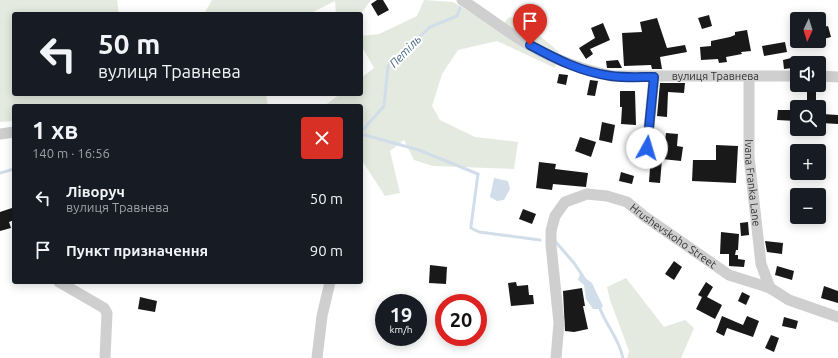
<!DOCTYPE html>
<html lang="uk">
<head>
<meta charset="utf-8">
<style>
  body { margin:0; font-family:Ubuntu,sans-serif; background:#20242c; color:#f1f3f6; height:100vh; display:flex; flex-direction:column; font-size:15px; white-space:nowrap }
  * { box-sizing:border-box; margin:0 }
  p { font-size:13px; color:#9ea1a6 }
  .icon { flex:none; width:22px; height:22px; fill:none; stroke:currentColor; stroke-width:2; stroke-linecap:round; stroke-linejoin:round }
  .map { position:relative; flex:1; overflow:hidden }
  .drawer { position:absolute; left:12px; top:104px; width:351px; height:180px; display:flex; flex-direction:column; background:#171b24; border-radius:4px; box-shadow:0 2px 10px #0003 }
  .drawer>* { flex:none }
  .guide { position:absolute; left:12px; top:12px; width:351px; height:84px; border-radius:4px; box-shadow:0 2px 10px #0003; background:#171b24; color:#f1f3f6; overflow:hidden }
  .needle { width:26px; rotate:184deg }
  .fabs { position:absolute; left:790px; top:12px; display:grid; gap:8px }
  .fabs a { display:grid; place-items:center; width:36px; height:36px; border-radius:4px; background:#171b24; box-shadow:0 2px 10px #0003; font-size:20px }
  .speed { position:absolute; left:375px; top:294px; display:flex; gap:8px; font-size:20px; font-weight:700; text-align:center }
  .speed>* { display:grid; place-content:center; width:52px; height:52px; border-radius:50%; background:#171b24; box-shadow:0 2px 10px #0003; line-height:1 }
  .speed small { font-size:10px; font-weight:400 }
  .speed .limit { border:6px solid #d22; background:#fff; color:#111 }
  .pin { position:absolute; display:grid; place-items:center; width:34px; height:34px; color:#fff; margin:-41px -17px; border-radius:50% 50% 50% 0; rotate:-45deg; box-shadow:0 0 4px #0007 }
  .pin .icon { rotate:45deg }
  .me { position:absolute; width:44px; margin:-22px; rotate:6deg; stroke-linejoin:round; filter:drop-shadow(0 0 3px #0008) }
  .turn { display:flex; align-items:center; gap:14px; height:84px; padding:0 20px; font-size:18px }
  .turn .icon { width:52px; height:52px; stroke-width:2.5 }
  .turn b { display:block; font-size:28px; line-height:34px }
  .round { display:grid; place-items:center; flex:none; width:42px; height:42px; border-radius:4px; background:#20242c }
  .head { display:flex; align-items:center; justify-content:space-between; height:68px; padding:0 20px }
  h1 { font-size:24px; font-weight:700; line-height:30px }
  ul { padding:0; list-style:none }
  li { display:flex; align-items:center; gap:12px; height:52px; padding:0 20px }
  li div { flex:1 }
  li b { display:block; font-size:15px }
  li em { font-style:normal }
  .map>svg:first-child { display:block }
  .green { fill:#e4eadf }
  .water { fill:#d1deea }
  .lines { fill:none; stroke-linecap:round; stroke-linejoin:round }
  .stream { stroke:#d1deea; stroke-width:3 }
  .building { fill:#191919 }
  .minor { stroke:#cfcfcf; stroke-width:11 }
  .route-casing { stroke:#184099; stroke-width:10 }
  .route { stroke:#2563eb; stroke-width:7 }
  .labels { text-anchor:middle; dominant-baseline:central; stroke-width:4; stroke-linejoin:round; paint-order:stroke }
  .street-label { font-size:11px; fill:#323232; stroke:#fff }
  .water-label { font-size:12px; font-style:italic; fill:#486b8c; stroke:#fff }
</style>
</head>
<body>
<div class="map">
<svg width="838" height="358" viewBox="0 0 838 358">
  <rect width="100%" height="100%" fill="#fff"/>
  <g class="green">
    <polygon points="0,0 117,0 119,14 14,14 14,94 266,94 268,106 14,106 14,121 0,122"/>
    <polygon points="212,0 371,0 361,14 336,14 335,1 309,14 204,14"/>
    <polygon points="424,0 453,2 499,29 509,17 521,20 559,52 555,68 497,41 458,50 442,74 432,106 440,120 475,137 518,142 514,169 433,166 414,160 404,140 390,151 400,193 385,196 361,159 361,106 324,106 340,94 361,94 361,78 374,68 361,45 361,36 379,34 417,16"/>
    <polygon points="626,278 664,327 685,320 694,328 681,358 627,358 629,351 610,300 607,287"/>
  </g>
  <g class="water">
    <polygon points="494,178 508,181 510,189 504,200 497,201 490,197"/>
    <polygon points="580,274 592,283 603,306 601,309 593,309 586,299 584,285 578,280"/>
  </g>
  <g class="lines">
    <g class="stream">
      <polyline points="361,132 384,106 388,66 430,27 457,16 460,8"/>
      <polyline points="361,134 419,150 478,174 471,226"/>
      <polyline points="0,173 14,169"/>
      <polyline points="471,228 479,232 540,240"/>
      <polyline points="555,241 574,263 584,278"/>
      <path d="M599,306c7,20 19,30 24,52"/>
    </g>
  </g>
  <g class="building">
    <polygon points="377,0 383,0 389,10 378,16 371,4"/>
    <polygon points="709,15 712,26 702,29 698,18"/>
    <polygon points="657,18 667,48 685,45 687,52 660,57 662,69 652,69 651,65 624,66 622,33 642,32 640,22"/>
    <polygon points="603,23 610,40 590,49 593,54 586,59 579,48 595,38 591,28"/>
    <polygon points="828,26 831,37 819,40 819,28"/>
    <polygon points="747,30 751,51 741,52 742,54 726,57 727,62 719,63 718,59 701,60 700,47 711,46 711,41 730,37 735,35 735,32"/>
    <polygon points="785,42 787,52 764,56 762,46"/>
    <polygon points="791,58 793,68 784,69 783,60"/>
    <polygon points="618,60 622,68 607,68 606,61"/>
    <polygon points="559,74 568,75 566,85 557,83"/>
    <polygon points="590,80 598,81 595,96 587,95"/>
    <polygon points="660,83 685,83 684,93 668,92 667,117 657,116"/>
    <polygon points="807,89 816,89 816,103 807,104"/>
    <polygon points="620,91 635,91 636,125 621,124 622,107 620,107"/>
    <polygon points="778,110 796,110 796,121 777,120"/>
    <polygon points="822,114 838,115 838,124 821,123"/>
    <polygon points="602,122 615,125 612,143 599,140"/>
    <polygon points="666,133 678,134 677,146 683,147 681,161 662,159 660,183 649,182 651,154 654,149 664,150"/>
    <polygon points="580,137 596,142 591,157 575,151"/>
    <polygon points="716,145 738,146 736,183 692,181 693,160 716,160"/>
    <polygon points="539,162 556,164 555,169 588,173 586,187 553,184 552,190 536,188"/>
    <polygon points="621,172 634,176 632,184 619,181"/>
    <polygon points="12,208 14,220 9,222 11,228 0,231 0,212"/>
    <polygon points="523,209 536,214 532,224 519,219"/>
    <polygon points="748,222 749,235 741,236 740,223"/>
    <polygon points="721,232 739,234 738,250 736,250 735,255 738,255 738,259 745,260 744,267 729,266 729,254 720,254"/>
    <polygon points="765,241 783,243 782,254 767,252"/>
    <polygon points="674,261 682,267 674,280 665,274"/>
    <polygon points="430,265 447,267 446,284 429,283"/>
    <polygon points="777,266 794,271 792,280 775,275"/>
    <polygon points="516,282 517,286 528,285 529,295 533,295 534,304 511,306 508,283"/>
    <polygon points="706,282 713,287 707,297 722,305 715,319 696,309 702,297 698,295"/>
    <polygon points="824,286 838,291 838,303 821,298"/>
    <polygon points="582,288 585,306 583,306 588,329 574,332 565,331 563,291"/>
    <polygon points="742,292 750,296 746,305 738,301"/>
    <polygon points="140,297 157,301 155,312 138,309"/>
    <polygon points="722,316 743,325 747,316 759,321 753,337 727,328 724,336 716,332"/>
    <polygon points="784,317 798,321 796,329 782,326"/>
    <polygon points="771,335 779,338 774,352 765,348"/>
  </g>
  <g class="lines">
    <g class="minor">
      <path id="s1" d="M462,0c19,12 37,26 56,38 29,19 60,31 94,38h185"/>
      <polyline points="819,76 838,77"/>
      <path id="s2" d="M749,77v80l12,107 9,24"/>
      <polyline points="0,134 14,132"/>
      <polyline points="647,148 654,77"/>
      <polyline points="59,282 104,308 107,313 105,358"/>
      <polyline points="317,358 322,316 330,282"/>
      <path id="s3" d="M556,358l3,-35 -8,-78v-14l4,-15 10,-14 22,-8 20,2 20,6 17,14 85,59 41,13 19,12 49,17"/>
    </g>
  </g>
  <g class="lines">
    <g class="route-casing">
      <path id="route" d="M530,45c26,14 51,27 81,31 14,2 29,1 43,1l-7,71"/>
    </g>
    <use href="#route" class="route"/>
  </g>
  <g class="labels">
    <g class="street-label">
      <text stroke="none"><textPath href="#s1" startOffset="273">вулиця Травнева</textPath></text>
      <text stroke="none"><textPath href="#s2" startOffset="106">Ivana Franka Lane</textPath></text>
      <text stroke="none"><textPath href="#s3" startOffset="282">Hrushevskoho Street</textPath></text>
    </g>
    <g class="water-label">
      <text transform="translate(405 51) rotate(-46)">Петіль</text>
    </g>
  </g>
</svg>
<div class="fabs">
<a><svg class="needle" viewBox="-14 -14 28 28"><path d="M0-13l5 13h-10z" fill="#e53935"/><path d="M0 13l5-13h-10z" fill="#9ea1a6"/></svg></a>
<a><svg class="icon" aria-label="sound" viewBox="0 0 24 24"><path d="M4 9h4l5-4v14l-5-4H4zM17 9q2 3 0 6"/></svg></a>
<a><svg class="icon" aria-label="search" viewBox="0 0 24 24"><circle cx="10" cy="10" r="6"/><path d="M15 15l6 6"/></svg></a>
<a>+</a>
<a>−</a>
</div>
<div class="speed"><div>19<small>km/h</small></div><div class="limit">20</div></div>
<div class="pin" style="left:530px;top:45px;background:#d93025"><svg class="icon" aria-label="arrive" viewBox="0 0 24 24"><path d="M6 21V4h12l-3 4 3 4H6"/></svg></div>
<svg class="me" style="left:647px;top:148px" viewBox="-20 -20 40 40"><circle r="19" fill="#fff"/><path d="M0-13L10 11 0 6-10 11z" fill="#2563eb"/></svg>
<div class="guide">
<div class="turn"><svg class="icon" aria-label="left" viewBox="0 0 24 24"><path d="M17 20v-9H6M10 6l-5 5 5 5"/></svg><div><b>50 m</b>вулиця Травнева</div></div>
</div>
<section class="drawer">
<div class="head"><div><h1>1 хв</h1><p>140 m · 16:56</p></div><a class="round" style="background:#d93025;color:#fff"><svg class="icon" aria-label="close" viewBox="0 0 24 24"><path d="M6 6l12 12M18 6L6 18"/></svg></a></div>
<ul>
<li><svg class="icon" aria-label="left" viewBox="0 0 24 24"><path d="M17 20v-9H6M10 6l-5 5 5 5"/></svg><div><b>Ліворуч</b><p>вулиця Травнева</p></div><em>50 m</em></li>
<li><svg class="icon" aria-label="arrive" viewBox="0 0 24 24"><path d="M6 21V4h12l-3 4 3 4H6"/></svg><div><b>Пункт призначення</b></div><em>90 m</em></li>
</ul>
</section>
</div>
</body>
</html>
